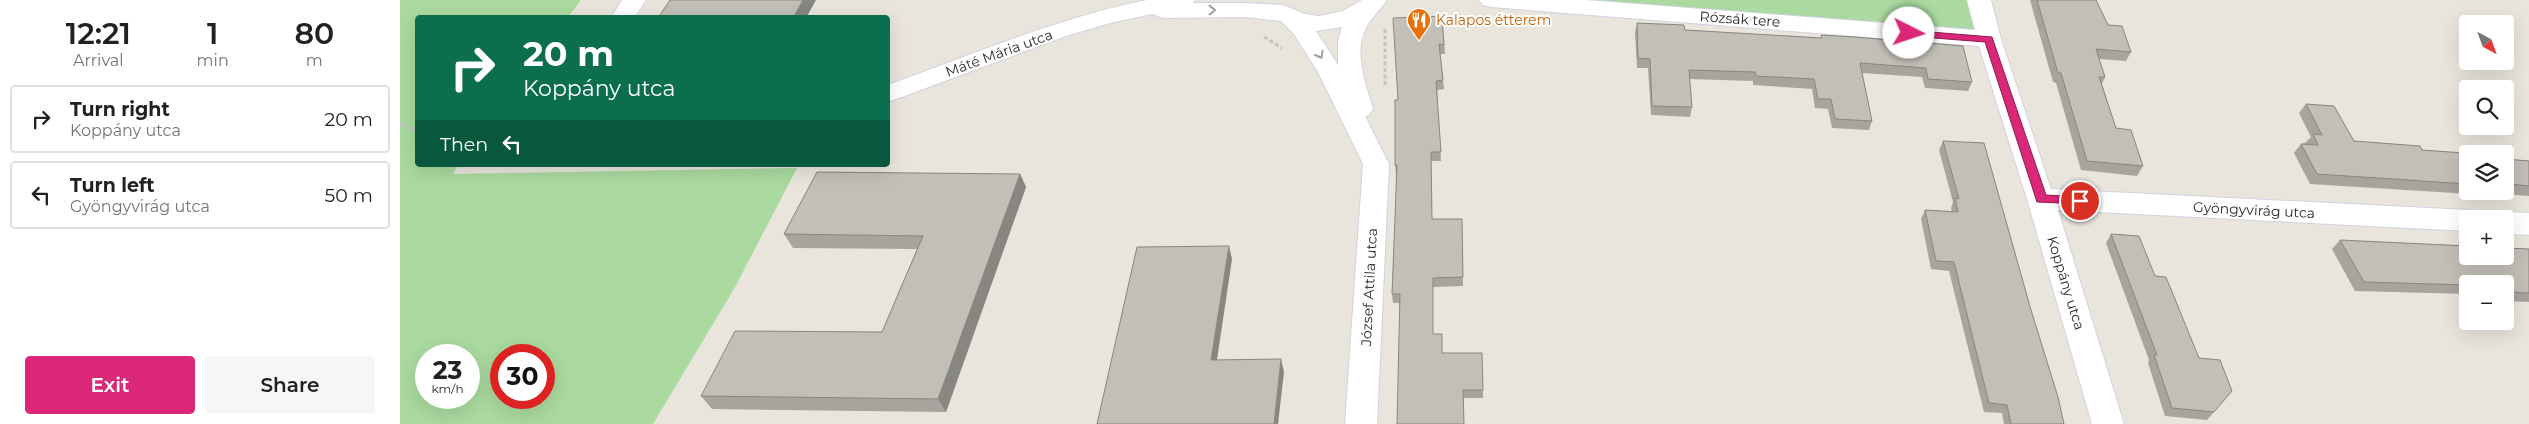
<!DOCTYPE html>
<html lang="en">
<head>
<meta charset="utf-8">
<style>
  body { margin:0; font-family:Montserrat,sans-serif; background:#f6f6f6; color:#202124; height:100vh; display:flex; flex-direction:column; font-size:19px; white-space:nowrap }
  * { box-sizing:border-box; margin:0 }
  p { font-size:16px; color:#757577 }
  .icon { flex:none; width:28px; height:28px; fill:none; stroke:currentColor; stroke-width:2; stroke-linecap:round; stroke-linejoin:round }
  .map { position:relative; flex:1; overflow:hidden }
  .panel { display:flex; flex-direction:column; background:#fff; width:400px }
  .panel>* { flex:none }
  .guide { position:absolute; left:15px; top:15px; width:475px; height:152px; border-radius:5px; box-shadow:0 5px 20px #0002; background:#0b6e4f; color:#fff; overflow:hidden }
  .needle { width:32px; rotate:139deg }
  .controls { position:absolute; left:2059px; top:15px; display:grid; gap:10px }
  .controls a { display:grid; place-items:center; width:55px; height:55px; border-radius:5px; background:#fff; box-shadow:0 5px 20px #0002; font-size:25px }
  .speed { position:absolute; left:15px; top:344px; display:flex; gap:10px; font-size:25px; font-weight:700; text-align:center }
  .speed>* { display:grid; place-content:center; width:65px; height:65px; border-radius:50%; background:#fff; box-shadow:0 5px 20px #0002; line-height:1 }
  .speed small { font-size:12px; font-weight:400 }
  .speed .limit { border:8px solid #d22; background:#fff; color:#111 }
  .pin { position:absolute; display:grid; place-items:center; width:42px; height:42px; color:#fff; margin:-21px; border:2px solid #fff; border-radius:50%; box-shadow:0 1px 5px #0007 }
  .me { position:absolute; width:55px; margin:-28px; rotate:94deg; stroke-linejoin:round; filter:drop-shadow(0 0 4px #0008) }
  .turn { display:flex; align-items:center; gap:18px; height:105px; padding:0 25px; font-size:22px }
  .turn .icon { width:65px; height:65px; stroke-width:2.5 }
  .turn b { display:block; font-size:35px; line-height:42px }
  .then { display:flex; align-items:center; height:48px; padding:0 25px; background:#0003; gap:10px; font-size:19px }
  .eta { display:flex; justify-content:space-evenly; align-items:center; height:85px; text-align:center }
  .eta b { font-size:30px; font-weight:600; line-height:35px }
  .cta { display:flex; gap:10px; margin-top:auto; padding:10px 25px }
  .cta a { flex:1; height:58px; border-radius:5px; background:#db2777; color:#fff; font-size:20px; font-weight:600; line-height:58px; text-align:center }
  .cta a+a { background:#f6f6f6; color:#202124 }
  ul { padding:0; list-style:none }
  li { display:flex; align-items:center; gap:15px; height:68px; margin:0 10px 8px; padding:0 15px; border:2px solid #e0e0e0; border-radius:5px }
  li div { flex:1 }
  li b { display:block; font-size:19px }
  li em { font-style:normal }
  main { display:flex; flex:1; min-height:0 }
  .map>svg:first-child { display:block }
  .green { fill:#aada9f; fill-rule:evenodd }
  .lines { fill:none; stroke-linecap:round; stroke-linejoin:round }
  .minor-casing { stroke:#d1d2e0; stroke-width:2 }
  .path { stroke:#c3c3c3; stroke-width:3; stroke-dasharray:4 2.5; stroke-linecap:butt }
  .minor { fill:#fff; fill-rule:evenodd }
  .wall { fill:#a7a49d }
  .shaded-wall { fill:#888680 }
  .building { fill:#c2bfb7; stroke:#888680 }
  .oneway { stroke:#9f9f9f }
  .route { fill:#db2777; stroke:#8e194d }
  .labels { text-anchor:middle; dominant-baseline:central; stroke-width:4; stroke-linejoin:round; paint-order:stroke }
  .street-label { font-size:14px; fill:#292929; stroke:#fff }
  .food-label { font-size:14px; fill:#c56008; stroke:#fff; text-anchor:start }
</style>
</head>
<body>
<main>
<section class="panel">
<div class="eta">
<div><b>12:21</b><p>Arrival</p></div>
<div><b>1</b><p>min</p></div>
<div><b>80</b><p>m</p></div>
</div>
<ul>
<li><svg class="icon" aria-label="right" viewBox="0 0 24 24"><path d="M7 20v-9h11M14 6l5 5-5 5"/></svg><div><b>Turn right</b><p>Koppány utca</p></div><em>20 m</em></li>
<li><svg class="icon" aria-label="left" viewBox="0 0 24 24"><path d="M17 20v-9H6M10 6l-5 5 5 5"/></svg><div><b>Turn left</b><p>Gyöngyvirág utca</p></div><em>50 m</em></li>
</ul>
<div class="cta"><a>Exit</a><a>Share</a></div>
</section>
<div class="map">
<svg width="2129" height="424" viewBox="0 0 2129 424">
  <rect width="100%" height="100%" fill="#e9e5dc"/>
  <g class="green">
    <path d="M0,0h181l-13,17 -150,1v147h40l-5,9 344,-6 -63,121 -81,135h-253zM26,355h43v43h-43zM101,355h43v43h-43z"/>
    <polygon points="1184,0 1567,0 1576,31"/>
  </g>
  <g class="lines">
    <g class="minor-casing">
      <g id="minor">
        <polygon points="222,0 246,0 234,18 211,18"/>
        <path d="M747,0h48l-2,3h51l39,2 22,9 14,2 24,-5 19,-11h25c-7,10 -16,18 -21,28 -13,24 0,57 7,81l-4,6 -4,1 24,48 -12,260h-32l18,-260 -45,-92 -24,-38 -13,-13 -37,-4 -81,1 -10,-4 -39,8 -45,13 -181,67v-17c85,-31 170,-67 259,-85zM942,27l-4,14v24l-22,-34z"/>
        <polygon points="1079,0 1186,0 1575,30 1567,0 1591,0 1601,39 1651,189 2068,210 2078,214 2081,219 2068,219 2068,231 1658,210 1724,424 1692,424 1627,199 1579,46 1091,7 1083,5"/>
        <polygon points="2105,212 2129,213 2129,235 2105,234 2105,219 2093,219 2095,216"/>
      </g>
    </g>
    <g class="path">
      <polyline points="985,29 985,87"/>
      <polyline points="864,37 882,48"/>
      <polyline points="0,124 18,130"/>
    </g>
    <use href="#minor" class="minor"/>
  </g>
  <g class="wall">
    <polygon points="1630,0 1696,0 1708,25 1731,52 1726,61 1699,59 1705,77 1702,84 1716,128 1743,166 1737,176 1681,170 1656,83 1653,82"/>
    <polygon points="1042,16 1045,54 1040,54 1043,80 1044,89 1037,90 1041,161 1031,161 1032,219 1062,219 1063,286 1033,287 1033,334 1042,353 1083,390 1083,398 1063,398 999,303 993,303 992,294 997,175 996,175 995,165 998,100"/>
    <polygon points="1237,23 1285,30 1421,38 1421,35 1572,82 1568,91 1525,88 1522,77 1462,73 1472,121 1469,130 1432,128 1428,109 1415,108 1412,89 1353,85 1353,81 1289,79 1292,107 1290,117 1251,115 1248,68 1237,68 1235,33"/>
    <polygon points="1906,104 1954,141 2022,150 2068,154 2068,191 2105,191 2105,159 2129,161 2129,196 2104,194 2102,196 1910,184 1894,153 1901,144 1905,143 1911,137 1899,113"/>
    <polygon points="1543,141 1631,310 1664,424 1604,424 1602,413 1584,412 1549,271 1531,269 1521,219 1525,210 1552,212 1551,208 1553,202 1539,150"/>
    <polygon points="620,174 626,187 546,412 312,409 301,396 482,332 517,249 393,248 384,234"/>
    <polygon points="1711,234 1755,276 1814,412 1807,420 1765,416 1748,363 1749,360 1706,243"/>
    <polygon points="1940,240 2129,249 2129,302 2105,301 2105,284 2068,284 2068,294 1955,291 1932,249"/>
  </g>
  <g class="shaded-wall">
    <polygon points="403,0 416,0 406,18 393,18"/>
    <polygon points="620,174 626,187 546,412 538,399"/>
    <polygon points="829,246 832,259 815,373 811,360"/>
    <polygon points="881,359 884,372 878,424 874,424"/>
  </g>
  <g class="building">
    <polygon points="270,0 403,0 393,18 258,18"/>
    <polygon points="1637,0 1696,0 1708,25 1722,26 1731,52 1696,49 1705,77 1699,77 1716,128 1731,130 1743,166 1687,161 1661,73 1658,73"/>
    <polygon points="1042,16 1044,45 1039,44 1043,80 1036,81 1041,152 1031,152 1032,219 1062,219 1063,277 1033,278 1033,334 1042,334 1042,353 1082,353 1083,390 1063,390 1064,424 997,424 1000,294 992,294 997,165 995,165 995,100 998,100 993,18"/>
    <polygon points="1237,23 1284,25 1285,30 1422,38 1421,35 1455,37 1563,46 1572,82 1528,79 1526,68 1460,63 1472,121 1435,119 1431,99 1418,99 1414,79 1356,76 1355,72 1289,70 1292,107 1252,106 1250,59 1238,58"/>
    <polygon points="1906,104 1934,106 1954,141 2020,146 2022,150 2078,154 2068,154 2068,184 1917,174 1901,144 1918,145 1913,134 1922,135"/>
    <polygon points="1543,141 1584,143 1631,310 1658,397 1664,424 1611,424 1607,405 1589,403 1554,262 1536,261 1525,210 1558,212 1555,198 1559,199"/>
    <polygon points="2105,159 2129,161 2129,186 2109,184 2111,187 2105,186"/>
    <polygon points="417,172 620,174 538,399 301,396 335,331 482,332 523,236 384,234"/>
    <polygon points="1711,234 1739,236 1755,276 1766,277 1799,358 1820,360 1832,391 1814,412 1772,408 1754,355 1757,355"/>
    <polygon points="1940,240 2068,246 2068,256 2105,256 2105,248 2129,249 2129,293 2105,292 2105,284 2068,284 2068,285 1964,282"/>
    <polygon points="829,246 811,360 881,359 874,424 697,424 737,247"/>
  </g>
  <defs><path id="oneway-chevron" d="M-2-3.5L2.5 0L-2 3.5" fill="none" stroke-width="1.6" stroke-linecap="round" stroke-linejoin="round" transform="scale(1.25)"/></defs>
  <g class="oneway">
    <use href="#oneway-chevron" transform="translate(812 10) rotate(-1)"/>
    <use href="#oneway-chevron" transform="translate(920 55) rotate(60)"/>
  </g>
  <polygon class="route" points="1506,30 1592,37 1646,195 1680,197 1684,198 1684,204 1637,202 1585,42 1509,36 1506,35"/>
  <defs>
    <g id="restaurant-pin" transform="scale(1.25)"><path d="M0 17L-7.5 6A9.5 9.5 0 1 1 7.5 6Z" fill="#e8710a" stroke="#fff"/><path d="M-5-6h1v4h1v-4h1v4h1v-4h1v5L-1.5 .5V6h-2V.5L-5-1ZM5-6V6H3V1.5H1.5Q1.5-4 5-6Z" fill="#fff"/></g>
  </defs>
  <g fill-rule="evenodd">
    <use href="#restaurant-pin" x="1019" y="20"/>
  </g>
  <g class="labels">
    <g class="street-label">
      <text transform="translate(1340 19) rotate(4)">Rózsák tere</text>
      <text transform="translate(599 53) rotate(-20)">Máté Mária utca</text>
      <text transform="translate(1854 210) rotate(3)">Gyöngyvirág utca</text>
      <text transform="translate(1666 283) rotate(73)">Koppány utca</text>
      <text transform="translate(969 287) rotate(-87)">József Attila utca</text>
    </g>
    <g class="food-label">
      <text x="1036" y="20">Kalapos étterem</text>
    </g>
  </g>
</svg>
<div class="controls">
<a><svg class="needle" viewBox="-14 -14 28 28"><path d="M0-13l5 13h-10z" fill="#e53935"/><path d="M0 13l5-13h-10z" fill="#757577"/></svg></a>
<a><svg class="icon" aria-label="search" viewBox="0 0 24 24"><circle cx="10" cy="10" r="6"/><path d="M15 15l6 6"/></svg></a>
<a><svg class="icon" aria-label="layers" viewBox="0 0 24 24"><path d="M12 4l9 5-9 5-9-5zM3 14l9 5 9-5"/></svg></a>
<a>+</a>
<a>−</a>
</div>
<div class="speed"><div>23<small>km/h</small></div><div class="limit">30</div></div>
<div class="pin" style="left:1680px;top:201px;background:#d93025"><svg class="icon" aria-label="arrive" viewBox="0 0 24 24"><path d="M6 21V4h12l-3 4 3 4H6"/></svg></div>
<svg class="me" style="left:1509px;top:33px" viewBox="-20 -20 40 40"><circle r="19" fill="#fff"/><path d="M0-13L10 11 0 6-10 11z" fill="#db2777"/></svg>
<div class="guide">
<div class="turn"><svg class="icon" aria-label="right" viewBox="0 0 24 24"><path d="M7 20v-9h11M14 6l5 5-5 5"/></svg><div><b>20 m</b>Koppány utca</div></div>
<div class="then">Then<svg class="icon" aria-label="left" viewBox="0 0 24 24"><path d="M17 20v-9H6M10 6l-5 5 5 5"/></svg></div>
</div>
</div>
</main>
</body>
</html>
